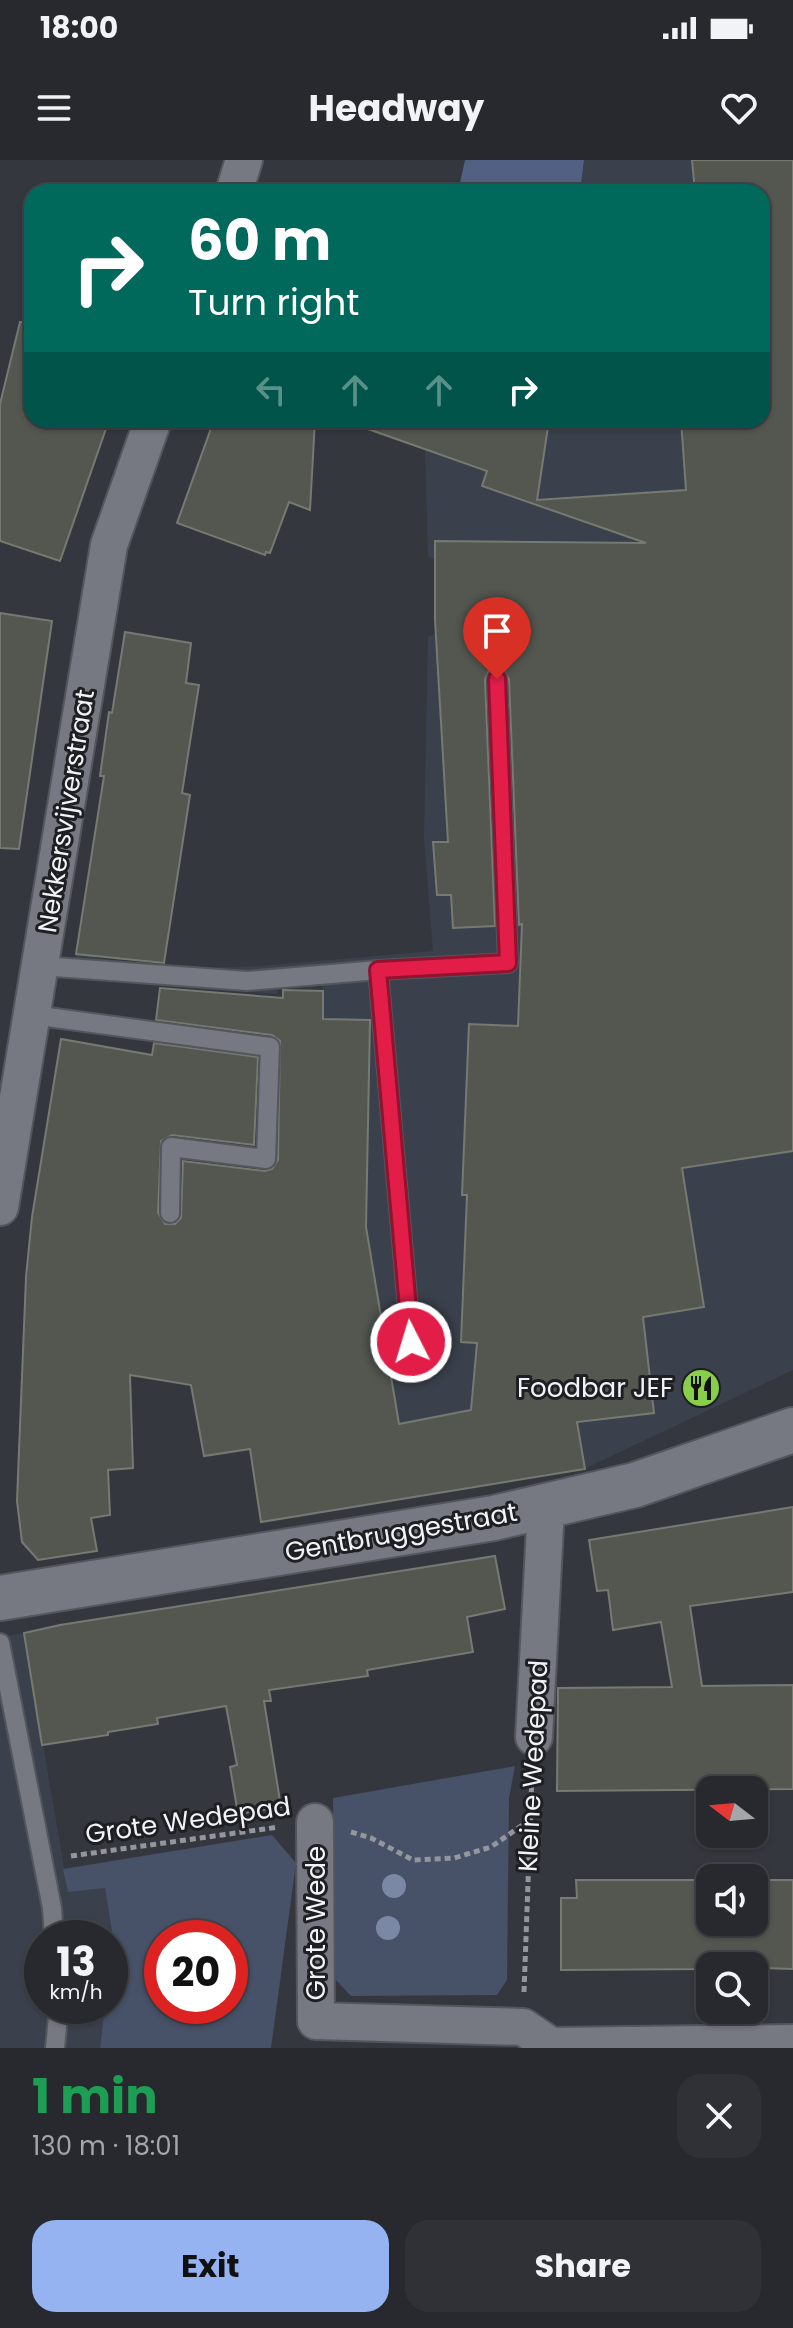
<!DOCTYPE html>
<html lang="en">
<head>
<meta charset="utf-8">
<style>
  body { margin:0; font-family:Poppins,sans-serif; background:#2f3136; color:#f1f3f6; height:100vh; display:flex; flex-direction:column; font-size:30px; white-space:nowrap }
  * { box-sizing:border-box; margin:0 }
  p { font-size:26px; color:#a4a6aa }
  .icon { flex:none; width:44px; height:44px; fill:none; stroke:currentColor; stroke-width:2; stroke-linecap:round; stroke-linejoin:round }
  .map { position:relative; height:1888px; overflow:hidden }
  .sheet { display:flex; flex-direction:column; background:#27292e; flex:1 }
  .sheet>* { flex:none }
  .top-card { position:absolute; left:24px; top:24px; width:746px; height:244px; border-radius:24px; box-shadow:0 2px 6px #0004,0 0 0 2px #43454a; background:#00695c; color:#fff; overflow:hidden }
  .needle { width:52px; rotate:286deg }
  .fabs { position:absolute; left:696px; top:1616px; display:grid; gap:16px }
  .fabs a { display:grid; place-items:center; width:72px; height:72px; border-radius:16px; background:#27292e; box-shadow:0 2px 6px #0004,0 0 0 2px #43454a; font-size:40px }
  .speed { position:absolute; left:24px; top:1760px; display:flex; gap:16px; font-size:40px; font-weight:700; text-align:center }
  .speed>* { display:grid; place-content:center; width:104px; height:104px; border-radius:50%; background:#27292e; box-shadow:0 2px 6px #0004,0 0 0 2px #43454a; line-height:1 }
  .speed small { font-size:20px; font-weight:400 }
  .speed .limit { border:12px solid #d22; background:#fff; color:#111 }
  .pin { position:absolute; display:grid; place-items:center; width:68px; height:68px; color:#fff; margin:-82px -34px; border-radius:50% 50% 50% 0; rotate:-45deg; box-shadow:0 0 8px #0007 }
  .pin .icon { rotate:45deg }
  .me { position:absolute; width:88px; margin:-44px; rotate:355deg; stroke-linejoin:round; filter:drop-shadow(0 0 6px #0008) }
  .turn { display:flex; align-items:center; gap:28px; height:168px; padding:0 32px; font-size:36px }
  .turn .icon { width:104px; height:104px; stroke-width:2.5 }
  .turn b { display:block; font-size:56px; line-height:68px }
  .lanes { display:flex; align-items:center; height:76px; padding:0 32px; background:#0003; justify-content:center; gap:40px; direction:ltr }
  .lanes .off { opacity:.35 }
  .round { display:grid; place-items:center; flex:none; width:84px; height:84px; border-radius:24px; background:#2f3136 }
  .head { display:flex; align-items:center; justify-content:space-between; height:136px; padding:0 32px }
  h1 { font-size:48px; font-weight:700; line-height:60px; color:#1e9e55 }
  .action { display:flex; gap:16px; margin-top:auto; padding:16px 32px }
  .action a { flex:1; height:92px; border-radius:24px; background:#95b2f1; color:#111; font-size:32px; font-weight:700; line-height:92px; text-align:center }
  .action a+a { background:#2f3136; color:#f1f3f6 }
  .status { display:flex; justify-content:space-between; align-items:center; height:56px; padding:0 40px; background:#27292e; direction:ltr }
  .status svg { height:22px; fill:currentColor }
  header { display:flex; justify-content:space-between; align-items:center; height:104px; padding:0 32px; background:#27292e; font-size:36px; font-weight:700 }
  .map>svg:first-child { display:block }
  .built { fill:#3b414c }
  .green { fill:#475167; fill-rule:evenodd }
  .forest { fill:#526183 }
  .building { fill:#535750; stroke:#757a72; stroke-width:2 }
  .lines { fill:none; stroke-linecap:round; stroke-linejoin:round }
  .lane-casing { stroke:#53565c; stroke-width:22 }
  .street-casing { stroke:#53565c; stroke-width:40 }
  .secondary-casing { stroke:#53565c; stroke-width:48 }
  .path { stroke:#93969c; stroke-width:5; stroke-dasharray:6 4; stroke-linecap:butt }
  .lane { stroke:#767981; stroke-width:18 }
  .street { stroke:#767981; stroke-width:36 }
  .secondary { stroke:#767981; stroke-width:44 }
  .tree { fill:#7b88a5 }
  .route-casing { stroke:#92132f; stroke-width:20 }
  .route { stroke:#e11d48; stroke-width:14 }
  .labels { text-anchor:middle; dominant-baseline:central; stroke-width:6; stroke-linejoin:round; paint-order:stroke }
  .street-label { font-size:26px; fill:#f1f3f8; stroke:#1d1f22 }
  .poi-label { font-size:26px; fill:#f1f3f8; stroke:#1d1f22; text-anchor:end }
</style>
</head>
<body>
<div class="status"><b>18:00</b><svg viewBox="0 0 49 12"><path d="M0 12V9h3v3zM5 12V6h3v6zM10 12V3h3v9zM15 12V0h3v12zM26 1h20v11H26zM47 4h2v5h-2z"/></svg></div>
<header><svg class="icon" aria-label="menu" viewBox="0 0 24 24"><path d="M4 6h16M4 12h16M4 18h16"/></svg>Headway<svg class="icon" aria-label="heart" viewBox="0 0 24 24"><path d="M12 20l-8-8c-3-5 5-10 8-4 3-6 11-1 8 4z"/></svg></header>
<div class="map">
<svg width="793" height="1888" viewBox="0 0 793 1888">
  <rect width="100%" height="100%" fill="#34373e"/>
  <g class="built">
    <polygon points="584,0 793,0 793,1210 584,1309 411,1337 317,1067 323,826 278,826 278,834 72,818 76,794 163,809 261,806 433,791 424,678 428,477 435,474 482,474 435,400 428,397 425,289 355,260 762,260 762,32 580,32"/>
    <polygon points="24,1473 68,1731 105,1727 114,1784 110,1812 110,1778 42,1778 42,1846 105,1846 100,1888 0,1888 0,1477"/>
  </g>
  <g class="green">
    <polygon points="515,1606 509,1638 507,1820 497,1835 351,1836 335,1819 333,1638"/>
    <path d="M272,1675l24,28 -25,185h-171l5,-42h5v-34l4,-28 -9,-56 -37,4 -5,-23zM162,1778h68v68h-68z"/>
  </g>
  <polygon class="forest" points="465,0 584,0 580,32 458,32"/>
  <g class="building">
    <polygon points="692,0 793,0 793,991 682,1008 704,1147 643,1157 654,1253 577,1262 585,1309 261,1362 250,1289 204,1296 191,1225 130,1215 133,1308 108,1310 110,1355 91,1358 97,1391 38,1400 22,1382 17,1341 26,1117 32,1057 61,879 152,895 154,883 258,897 254,985 172,975 161,981 158,1053 165,1064 175,1064 181,1058 183,1001 265,1011 272,1009 278,1000 280,881 272,875 156,860 160,828 283,838 283,830 323,831 323,859 370,860 366,1067 399,1264 471,1250 477,1183 461,1182 467,1035 462,1035 469,864 518,866 522,764 519,765 509,519 502,508 490,509 485,519 495,766 453,768 451,735 437,735 433,682 448,682 435,460 435,381 646,383 482,326 487,311 368,269 370,260 414,260 448,265 449,260 549,260 537,340 686,330 681,260 762,260 762,32 695,32"/>
    <polygon points="20,162 32,163 32,260 109,260 60,401 0,381 0,244"/>
    <polygon points="214,260 315,260 310,350 289,342 270,393 266,392 265,395 177,363"/>
    <polygon points="0,453 52,461 19,689 0,688"/>
    <polygon points="125,472 191,483 186,523 199,525 182,633 190,635 164,803 76,794 104,616 100,616 109,552 112,553"/>
    <polygon points="793,1347 793,1432 690,1446 702,1526 793,1525 793,1629 557,1631 558,1528 672,1527 661,1462 613,1470 608,1430 597,1431 589,1380"/>
    <polygon points="495,1396 505,1449 467,1457 473,1492 367,1510 368,1516 269,1530 271,1541 264,1541 281,1647 238,1654 230,1607 237,1605 226,1546 157,1558 158,1564 108,1572 108,1575 42,1585 24,1473 60,1465"/>
    <polygon points="576,1720 710,1720 710,1762 754,1762 754,1720 793,1720 793,1809 710,1806 710,1809 561,1810 561,1738 577,1738"/>
  </g>
  <g class="lines">
    <g class="lane-casing">
      <g id="lane">
        <polyline points="41,806 247,821 378,810 508,803 497,519"/>
        <polyline points="378,810 411,1182"/>
        <polyline points="33,855 270,887 266,999 171,987 170,1053"/>
        <polyline points="0,1483 52,1748 54,1778"/>
        <polyline points="55,1888 59,1846"/>
      </g>
    </g>
    <g class="street-casing">
      <g id="street">
        <polyline points="234,32 244,0"/>
        <polyline points="0,1047 109,385 153,260"/>
        <polyline points="534,1577 546,1347"/>
        <polyline points="315,1662 316,1861 523,1867 551,1886 793,1883"/>
      </g>
    </g>
    <g class="secondary-casing">
      <polyline id="secondary" points="0,1438 494,1358 635,1325 793,1270"/>
    </g>
    <g class="path">
      <polyline points="351,1672 371,1678 413,1700 454,1698 491,1687 531,1659"/>
      <polyline points="71,1696 279,1667"/>
      <polyline points="524,1832 532,1614"/>
    </g>
    <use href="#lane" class="lane"/>
    <use href="#street" class="street"/>
    <use href="#secondary" class="secondary"/>
  </g>
  <g class="tree">
    <circle cx="394" cy="1726" r="12"/>
    <circle cx="388" cy="1768" r="12"/>
  </g>
  <g class="lines">
    <g class="route-casing">
      <polyline id="route" points="411,1182 378,810 508,803 497,519"/>
    </g>
    <use href="#route" class="route"/>
  </g>
  <defs>
    <g id="restaurant-disc" transform="scale(2)"><circle r="9.5" fill="#89ce48" stroke="#1d1f22"/><path d="M-5-6h1v4h1v-4h1v4h1v-4h1v5L-1.5 .5V6h-2V.5L-5-1ZM5-6V6H3V1.5H1.5Q1.5-4 5-6Z" fill="#111"/></g>
  </defs>
  <g fill-rule="evenodd">
    <use href="#restaurant-disc" x="701" y="1228"/>
  </g>
  <g class="labels">
    <g class="street-label">
      <text transform="translate(66 651) rotate(-81)">Nekkersvijverstraat</text>
      <text transform="translate(401 1372) rotate(-10)">Gentbruggestraat</text>
      <text transform="translate(533 1606) rotate(-87)">Kleine Wedepad</text>
      <text transform="translate(188 1660) rotate(-8)">Grote Wedepad</text>
      <text transform="translate(316 1763) rotate(-90)">Grote Wede</text>
    </g>
    <g class="poi-label">
      <text x="673" y="1228">Foodbar JEF</text>
    </g>
  </g>
</svg>
<div class="fabs">
<a><svg class="needle" viewBox="-14 -14 28 28"><path d="M0-13l5 13h-10z" fill="#e53935"/><path d="M0 13l5-13h-10z" fill="#a4a6aa"/></svg></a>
<a><svg class="icon" aria-label="sound" viewBox="0 0 24 24"><path d="M4 9h4l5-4v14l-5-4H4zM17 9q2 3 0 6"/></svg></a>
<a><svg class="icon" aria-label="search" viewBox="0 0 24 24"><circle cx="10" cy="10" r="6"/><path d="M15 15l6 6"/></svg></a>
</div>
<div class="speed"><div>13<small>km/h</small></div><div class="limit">20</div></div>
<div class="pin" style="left:497px;top:519px;background:#d93025"><svg class="icon" aria-label="arrive" viewBox="0 0 24 24"><path d="M6 21V4h12l-3 4 3 4H6"/></svg></div>
<svg class="me" style="left:411px;top:1182px" viewBox="-20 -20 40 40"><circle r="17" fill="#e11d48" stroke="#fff" stroke-width="3"/><path d="M0-11L8 9 0 5-8 9z" fill="#fff"/></svg>
<div class="top-card">
<div class="turn"><svg class="icon" aria-label="right" viewBox="0 0 24 24"><path d="M7 20v-9h11M14 6l5 5-5 5"/></svg><div><b>60 m</b>Turn right</div></div>
<div class="lanes"><svg class="icon off" aria-label="left" viewBox="0 0 24 24"><path d="M17 20v-9H6M10 6l-5 5 5 5"/></svg><svg class="icon off" aria-label="ahead" viewBox="0 0 24 24"><path d="M12 20V5M6 11l6-6 6 6"/></svg><svg class="icon off" aria-label="ahead" viewBox="0 0 24 24"><path d="M12 20V5M6 11l6-6 6 6"/></svg><svg class="icon" aria-label="right" viewBox="0 0 24 24"><path d="M7 20v-9h11M14 6l5 5-5 5"/></svg></div>
</div>
</div>
<section class="sheet">
<div class="head"><div><h1>1 min</h1><p>130 m · 18:01</p></div><a class="round"><svg class="icon" aria-label="close" viewBox="0 0 24 24"><path d="M6 6l12 12M18 6L6 18"/></svg></a></div>
<div class="action"><a>Exit</a><a>Share</a></div>
</section>
</body>
</html>
